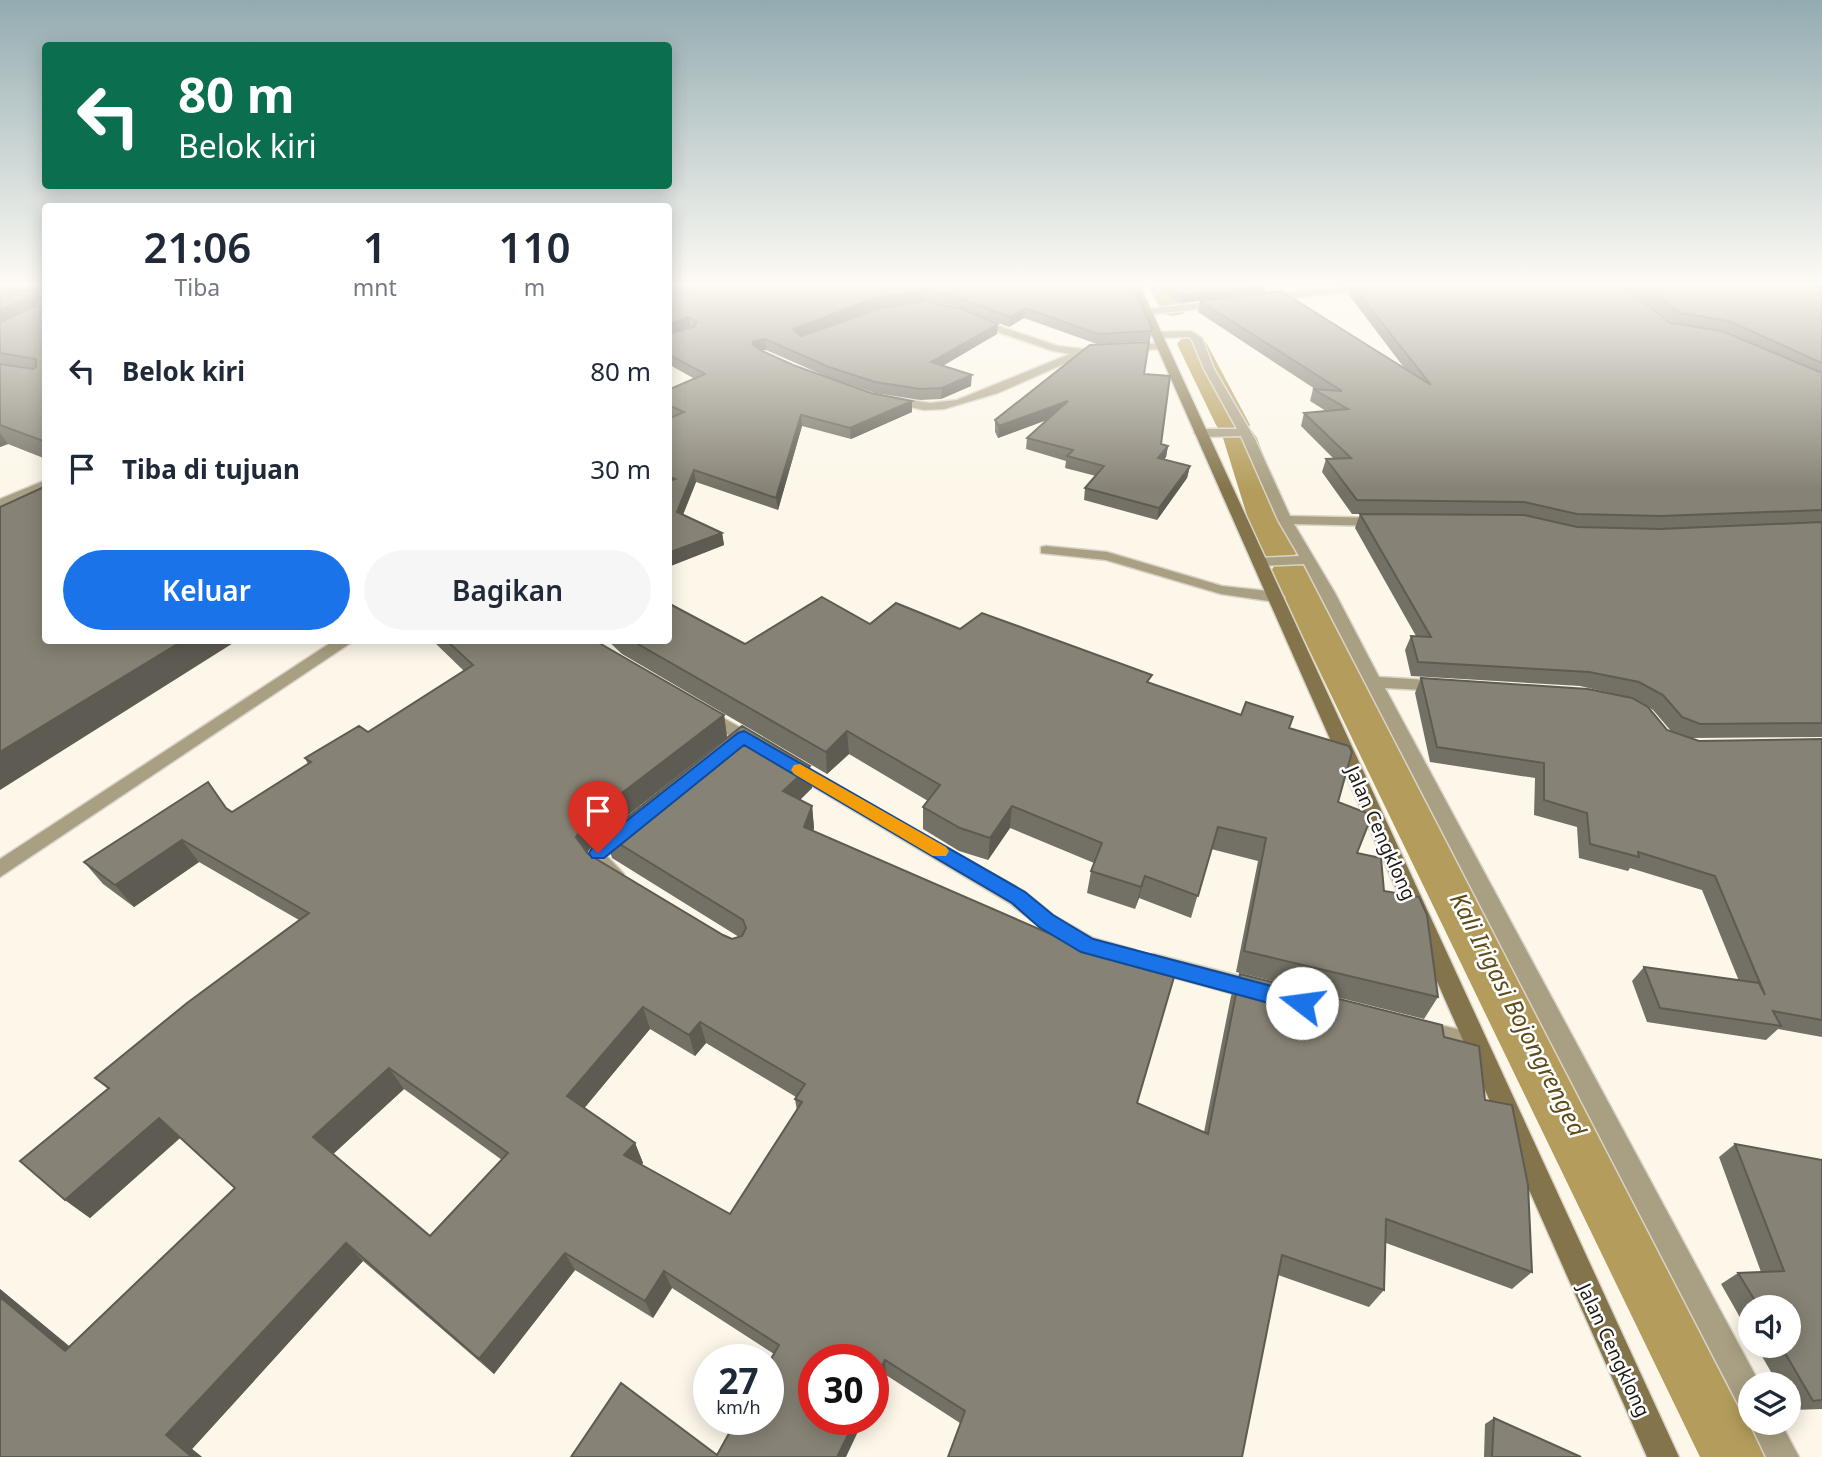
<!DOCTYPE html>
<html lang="id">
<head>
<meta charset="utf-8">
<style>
  body { margin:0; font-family:"Noto Sans",sans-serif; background:#f6f6f7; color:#1f2937; height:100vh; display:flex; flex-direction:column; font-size:26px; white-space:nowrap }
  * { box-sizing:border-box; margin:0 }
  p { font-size:23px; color:#747a83 }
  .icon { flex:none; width:38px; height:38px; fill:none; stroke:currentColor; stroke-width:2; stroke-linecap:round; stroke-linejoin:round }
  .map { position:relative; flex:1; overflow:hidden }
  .details { position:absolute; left:42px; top:203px; width:630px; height:441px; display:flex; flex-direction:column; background:#fff; border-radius:7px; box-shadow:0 4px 18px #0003 }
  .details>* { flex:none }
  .banner { position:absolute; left:42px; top:42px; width:630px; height:147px; border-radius:7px; box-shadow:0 4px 18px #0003; background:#0b6e4f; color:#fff; overflow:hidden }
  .fabs { position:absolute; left:1738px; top:1295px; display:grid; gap:14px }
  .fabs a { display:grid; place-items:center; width:63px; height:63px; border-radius:50%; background:#fff; box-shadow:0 4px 18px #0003; font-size:35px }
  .speed { position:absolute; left:693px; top:1344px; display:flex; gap:14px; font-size:35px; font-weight:700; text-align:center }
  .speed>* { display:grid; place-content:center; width:91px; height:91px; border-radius:50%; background:#fff; box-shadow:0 4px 18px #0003; line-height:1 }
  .speed small { font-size:18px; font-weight:400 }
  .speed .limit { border:10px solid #d22; background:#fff; color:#111 }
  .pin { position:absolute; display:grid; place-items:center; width:60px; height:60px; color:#fff; margin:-72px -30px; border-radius:50% 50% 50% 0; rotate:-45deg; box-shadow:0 0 7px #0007 }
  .pin .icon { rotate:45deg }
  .me { position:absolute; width:77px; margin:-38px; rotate:285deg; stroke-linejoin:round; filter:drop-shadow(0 0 5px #0008) }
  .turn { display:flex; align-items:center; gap:24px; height:147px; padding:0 21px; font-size:32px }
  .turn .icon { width:91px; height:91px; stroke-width:2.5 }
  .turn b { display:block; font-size:49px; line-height:60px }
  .eta { display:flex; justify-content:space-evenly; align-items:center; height:119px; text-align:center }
  .eta b { font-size:42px; font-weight:600; line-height:49px }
  .cta { display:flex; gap:14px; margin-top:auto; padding:14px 21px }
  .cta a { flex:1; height:80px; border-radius:42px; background:#1a73e8; color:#fff; font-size:28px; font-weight:600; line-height:80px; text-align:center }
  .cta a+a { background:#f6f6f7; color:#1f2937 }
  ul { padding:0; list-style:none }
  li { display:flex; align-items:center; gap:21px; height:98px; padding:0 21px }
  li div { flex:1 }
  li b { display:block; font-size:26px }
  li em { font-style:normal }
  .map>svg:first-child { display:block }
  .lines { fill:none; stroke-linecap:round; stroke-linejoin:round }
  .canal { fill:#b49d5c; fill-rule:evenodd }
  .service-casing { stroke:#d8d3c7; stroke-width:3 }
  .minor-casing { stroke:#d8d3c7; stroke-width:3 }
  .secondary-casing { stroke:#d8d3c7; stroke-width:3 }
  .service { fill:#a99f83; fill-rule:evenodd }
  .minor { fill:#a99f83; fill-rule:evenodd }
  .secondary { fill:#83744b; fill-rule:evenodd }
  .wall { fill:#737065; fill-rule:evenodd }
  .shaded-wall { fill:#5e5b52 }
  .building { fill:#868275; stroke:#5e5b52; stroke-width:2; fill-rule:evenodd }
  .route { fill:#1a73e8; stroke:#114b97; stroke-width:2 }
  .slow { fill:#f59e0b }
  .labels { text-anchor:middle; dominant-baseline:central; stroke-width:5; stroke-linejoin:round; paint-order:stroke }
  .street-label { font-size:19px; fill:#1b1914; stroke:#fff }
  .near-water-label { font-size:24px; font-style:italic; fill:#5d4c1a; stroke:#fff }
</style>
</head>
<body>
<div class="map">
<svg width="1822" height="1457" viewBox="0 0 1822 1457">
  <rect width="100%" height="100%" fill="#fcf7e9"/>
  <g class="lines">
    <g class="canal">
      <polygon points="1149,286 1175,286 1187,308 1183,314 1173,316 1163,314"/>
      <polygon points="1192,335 1202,338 1207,344 1250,425 1247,429 1252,431 1257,438 1298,551 1292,559 1305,562 1311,571 1754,1384 1750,1384 1750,1423 1775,1423 1789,1457 1700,1457 1271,571 1276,563 1264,559 1258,551 1223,438 1226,433 1221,432 1216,425 1177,344 1182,338"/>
    </g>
    <g class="service-casing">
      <g id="service">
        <polygon points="46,480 46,489 0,508 0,499"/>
        <polygon points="335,640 355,640 0,877 0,859"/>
      </g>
    </g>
    <g class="minor-casing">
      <g id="minor">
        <polygon points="1353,286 1379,286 1374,289 1266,301 1261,298 1266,295"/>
        <polygon points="1221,301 1224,302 1224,306 1146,315 1141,312 1146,309"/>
        <polygon points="975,318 1058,346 1083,349 1160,343 1165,346 1160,349 1084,355 998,393 944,409 924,410 886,402 884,400 890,397 930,403 957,400 1070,354 1053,351 971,323 970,321"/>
        <polygon points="1191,331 1202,338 1214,369 1255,439 1290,516 1380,518 1387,522 1380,526 1294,524 1335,593 1379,677 1443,681 1451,686 1443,691 1385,688 1760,1384 1750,1384 1750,1410 1739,1406 1304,564 1259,566 1252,562 1259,558 1299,556 1278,520 1241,436 1200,437 1194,433 1200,429 1237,429 1204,369 1192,340 1189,337 1155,338 1150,335 1155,332"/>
        <polygon points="1046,546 1107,552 1222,586 1276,592 1284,597 1276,602 1221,594 1106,560 1041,553 1041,547"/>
        <polygon points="707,709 761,739 764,743 761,747 749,747 701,719 698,715 701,711"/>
        <path d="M791,759l234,133 28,23 40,23 42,12 3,6 -3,6c-35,12 -99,-37 -124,-58l-226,-134 -3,-5 3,-5z"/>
        <polygon points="626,823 633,825 636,830 607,856 624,874 621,880 614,882 597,873 588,856 597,841"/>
        <polygon points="1154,954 1259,981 1267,984 1270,991 1267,998 1259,1001 1154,972 1146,970 1143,963 1146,956"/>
        <polygon points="1422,1021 1475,1033 1483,1036 1487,1044 1483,1052 1475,1055 1422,1041 1414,1038 1410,1031 1414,1024"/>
        <polygon points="1750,1423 1781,1423 1799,1457 1766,1457"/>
      </g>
    </g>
    <g class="secondary-casing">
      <polygon id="secondary" points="1130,286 1140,286 1679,1457 1647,1457"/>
    </g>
    <use href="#service" class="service"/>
    <use href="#minor" class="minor"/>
    <use href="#secondary" class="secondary"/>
  </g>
  <g class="wall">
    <polygon points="0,286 46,286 46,459 8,444 0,447"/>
    <polygon points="668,286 1133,286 1152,328 1150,341 1097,344 1024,318 1009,327 955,306 925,300 875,309 826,328 997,334 943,366 971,386 941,399 920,400 875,393 830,378 766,350 761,351 793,365 871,393 912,401 912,412 851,439 802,426 778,510 696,482 683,515 722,533 724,545 668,567 668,419 672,417 668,416 668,390 695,379 668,364"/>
    <polygon points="1266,286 1264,293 1181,303 1166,295 1168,288"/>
    <path d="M1351,286h471v451l-131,1 8,3 123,-2v298l-44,-8 -12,11 -119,-18 -15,-41 12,-14 95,14 -37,-91 -72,-22 -2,3 -49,-13 -2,-31 -43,-12 1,-37 -105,-16 -15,-69 6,-15 211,20 -52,-12 -169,-10 -6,-26 6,-14h5l-61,-108 5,-14h26h-34l-30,-42 4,-13h8l-33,-33 3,-13 22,-2 -16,-10 3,-12h2l-117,-77 2,-11 205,68 -56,-74zM1625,288l48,35h-2zM1635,699l18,11 18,21 -4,-1z"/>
    <polygon points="1144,374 1161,444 1168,446 1166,457 1164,459 1190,466 1187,478 1157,520 1084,500 1085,488 1096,476 1065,468 1066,461 1026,449 1027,438 1047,420 998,438 995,432 995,420"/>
    <polygon points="870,624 960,629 1150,683 1241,715 1289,728 1338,802 1357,853 1384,891 1438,997 1424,1019 1236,972 1258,861 1211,849 1191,918 1139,898 1135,909 1087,893 1091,871 1094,863 1010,828 988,860 959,851 923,829 923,807 928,801 849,754 827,774 622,654 607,640 668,640 745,644"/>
    <path d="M432,640h165l4,4 123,71 3,22 -132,104 -8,12 136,82 9,4 7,-2 -127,-79 -7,-23 205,-69 2,22 -12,12 12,6 2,22 -1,3 324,272 67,29 27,-136 9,-22 204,63 41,63 47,172 -20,17 -126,-46 -2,47 -15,17 -91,-32 -318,148 -74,-48 -13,26v-41l-156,95 57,-101 -102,-66 -19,30 -78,-48 -81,104 -131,-113 -171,188 10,8h-202v-168l69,57 166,-158 -55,-50 -90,80 -25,-18 43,-111 -13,-11 204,-158 -100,-58 -65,45 -31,-23 -19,-22 142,-54 6,4 76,-48 -3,-6 63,-26 96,-61zM650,1029l45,27 11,-13 90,54 -1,2 2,12 -67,103 -89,-49 2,-2 -8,-20 -51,-35zM404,1089l98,71 -72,76 -97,-82z"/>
    <polygon points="1735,1144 1822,1160 1822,1409 1793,1410 1788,1403 1788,1384 1778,1384 1756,1346 1788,1346 1788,1307 1750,1307 1750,1335 1721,1284 1738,1273 1761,1272 1719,1157"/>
    <polygon points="1494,1418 1581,1457 1484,1457 1485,1424"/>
  </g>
  <g class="shaded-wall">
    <polygon points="1266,286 1264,293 1181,303 1182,295"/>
    <polygon points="925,290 925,300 875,309 794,340 793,329 875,298"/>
    <polygon points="32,296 43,314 0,334 0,310"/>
    <polygon points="1025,308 1024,318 1009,327 1010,317"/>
    <polygon points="689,317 690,327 668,335 668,324"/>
    <polygon points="998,324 997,334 931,372 931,362"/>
    <polygon points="765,339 766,350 755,351 752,344 754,341"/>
    <polygon points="972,375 971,386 941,399 942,388"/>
    <polygon points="912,401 912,412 851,439 850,428"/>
    <polygon points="1068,401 1067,412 998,438 999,426"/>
    <polygon points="801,415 802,426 778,510 776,498"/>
    <polygon points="0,433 8,444 0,447"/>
    <polygon points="1168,446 1166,457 1156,470 1158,458"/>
    <polygon points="1190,466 1187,478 1157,520 1159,508"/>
    <polygon points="694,470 696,482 679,524 677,512"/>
    <polygon points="722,533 724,545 668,567 668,553"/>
    <polygon points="184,640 238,640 0,790 0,752"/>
    <polygon points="724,715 727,737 595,841 583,859 576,837 588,819"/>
    <polygon points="847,731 849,754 827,774 826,752"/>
    <polygon points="810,766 812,788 785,814 783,791"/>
    <polygon points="812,806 814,828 806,849 804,827"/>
    <polygon points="1012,806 1010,828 988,860 990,838"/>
    <polygon points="182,840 199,862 134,907 115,885"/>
    <polygon points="1145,876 1139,898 1135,909 1141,887"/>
    <polygon points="643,1007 650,1029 577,1117 567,1096"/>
    <polygon points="700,1022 706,1043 695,1056 689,1035"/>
    <polygon points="389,1068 404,1089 330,1157 313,1137"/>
    <polygon points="159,1118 180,1138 90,1218 65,1200"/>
    <polygon points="635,1143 643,1163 633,1175 624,1155"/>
    <polygon points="346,1243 363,1261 192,1449 202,1457 192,1457 166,1435"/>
    <polygon points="565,1253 575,1270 494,1374 479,1359"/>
    <polygon points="664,1271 672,1288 653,1318 645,1301"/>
    <polygon points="0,1289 93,1366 65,1351 0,1297"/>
    <polygon points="885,1360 886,1375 873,1401 873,1383"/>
    <polygon points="856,1419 864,1419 846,1457 837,1457"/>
  </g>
  <g class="building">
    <polygon points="35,286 46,286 46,442 0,425 0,364 33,369 36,367 36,359 0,353 0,322 36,306 37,286"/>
    <polygon points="668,286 1133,286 1152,328 1151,331 1098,334 1025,308 1010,317 955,296 925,290 875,298 793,329 801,336 882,308 925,301 962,309 998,324 931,362 972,375 942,388 920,389 875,382 829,367 765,339 754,341 752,344 760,350 793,365 871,393 912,401 850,428 801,415 776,498 694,470 677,512 722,533 668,553 668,481 675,479 668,476 668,419 684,412 668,405 668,390 705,374 668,354 668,334 694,327 697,322 689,317 668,324"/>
    <polygon points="1185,286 1266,286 1182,295 1168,288"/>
    <polygon points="1353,286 1622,286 1671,323 1722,331 1822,373 1822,510 1660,516 1577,514 1524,502 1357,500 1326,459 1351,458 1304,413 1348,409 1313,389 1342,391 1200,301 1281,291 1431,385"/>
    <polygon points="1643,286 1822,286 1822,363 1729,321 1681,313"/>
    <polygon points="0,294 32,296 0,310"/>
    <polygon points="1149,342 1144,374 1170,376 1161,444 1168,446 1158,458 1190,466 1159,508 1085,488 1104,466 1067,456 1073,450 1027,438 1068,401 999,426 995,420 1090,345"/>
    <polygon points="46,486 46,640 184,640 0,752 0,507"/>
    <polygon points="1360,514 1524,515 1577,527 1660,529 1822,522 1822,723 1700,724 1682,717 1663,695 1639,682 1589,672 1418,662 1411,636 1431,637"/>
    <polygon points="822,597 870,624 896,603 960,629 982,613 1152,675 1147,682 1241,715 1246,702 1293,717 1289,728 1349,746 1352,752 1338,802 1372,815 1357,853 1381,858 1384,891 1419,897 1427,915 1438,997 1244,951 1266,838 1218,827 1198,896 1145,876 1141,887 1091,871 1102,843 1012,806 990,838 960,828 923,807 940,785 847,731 826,752 631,640 668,640 668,603 745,644"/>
    <path d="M446,640h151l4,4 123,71 -136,104 -12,18 12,17 135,81 9,4 10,-3 4,-8 -3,-8 -138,-85 137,-109 68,40 -27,25 29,15 -8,21 297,129 5,-13 71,24 -40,136 71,31 32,-160 202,51 2,12 35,9 6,54 27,5 16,80 4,87 -146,-53 -2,71 -102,-35 -40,202h-294l17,-46 -80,-51 -12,23v-23h-59v59h42l-19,38h-266l50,-74 96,72 20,-36h31v-55l11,-19 -115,-74 -19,30 -80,-48 -86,106 -133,-116 -180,192 26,22h-192v-160l65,54 170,-163 -76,-70 -94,82 -45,-39 89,-73 -14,-10 92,-75 122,-90 -127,-73 -67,45 -31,-23 124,-80 18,26 6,4 79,-50 -6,-4 54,-32 9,6 105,-67zM643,1007l46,28 11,-13 105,62 -10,15 7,3 -72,112 -106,-59 11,-12 -68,-47zM389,1068l119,85 -78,83 -117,-99z"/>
    <polygon points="1421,678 1588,689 1632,698 1648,707 1667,730 1699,741 1822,739 1822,1020 1773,1011 1781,1026 1660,1008 1644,967 1759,983 1765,995 1715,876 1638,852 1639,857 1590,844 1587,813 1544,800 1544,763 1437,747"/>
    <polygon points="1735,1144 1822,1160 1822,1400 1813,1401 1781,1346 1788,1346 1788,1307 1759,1307 1738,1273 1784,1271"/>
    <polygon points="1494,1418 1581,1457 1492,1457"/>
  </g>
  <linearGradient id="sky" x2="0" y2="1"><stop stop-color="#93abb0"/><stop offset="0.58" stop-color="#fefbf5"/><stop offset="1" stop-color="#fefbf5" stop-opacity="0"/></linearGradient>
  <rect width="1822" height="490" fill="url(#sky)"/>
  <polygon class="route" points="744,731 1025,892 1053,915 1093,939 1302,994 1309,996 1312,1003 1309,1009 1302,1012 1081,952 1039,927 1012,903 744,745 604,858 592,858 589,853 592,848 738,733"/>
  <polygon class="slow" points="800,764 946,847 949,851 946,856 933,856 794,774 791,770 794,765"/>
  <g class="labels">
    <g class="street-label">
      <text transform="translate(1381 833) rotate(66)">Jalan Cengklong</text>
      <text transform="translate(1614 1350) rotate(65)">Jalan Cengklong</text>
    </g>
    <g class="near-water-label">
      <text transform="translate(1519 1014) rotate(63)">Kali Irigasi Bojongrenged</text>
    </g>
  </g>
</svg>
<div class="fabs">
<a><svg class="icon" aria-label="sound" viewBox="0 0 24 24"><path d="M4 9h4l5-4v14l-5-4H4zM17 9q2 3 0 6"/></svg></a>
<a><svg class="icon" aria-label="layers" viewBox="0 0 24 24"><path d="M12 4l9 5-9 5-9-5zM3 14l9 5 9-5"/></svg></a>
</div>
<div class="speed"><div>27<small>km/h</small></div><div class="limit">30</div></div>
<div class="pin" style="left:598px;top:853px;background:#d93025"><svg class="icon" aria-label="arrive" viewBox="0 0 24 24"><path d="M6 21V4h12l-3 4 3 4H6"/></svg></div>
<svg class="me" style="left:1302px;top:1003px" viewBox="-20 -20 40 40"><circle r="19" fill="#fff"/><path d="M0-13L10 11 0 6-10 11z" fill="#1a73e8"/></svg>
<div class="banner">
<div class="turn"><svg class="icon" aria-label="left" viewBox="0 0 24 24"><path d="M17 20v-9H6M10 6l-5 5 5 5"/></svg><div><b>80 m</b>Belok kiri</div></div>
</div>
<section class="details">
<div class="eta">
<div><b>21:06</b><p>Tiba</p></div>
<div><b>1</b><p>mnt</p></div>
<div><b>110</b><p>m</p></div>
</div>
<ul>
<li><svg class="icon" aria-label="left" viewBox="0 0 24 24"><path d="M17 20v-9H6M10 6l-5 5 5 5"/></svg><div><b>Belok kiri</b></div><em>80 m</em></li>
<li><svg class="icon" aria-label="arrive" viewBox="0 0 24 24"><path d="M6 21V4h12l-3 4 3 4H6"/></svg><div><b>Tiba di tujuan</b></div><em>30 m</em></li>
</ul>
<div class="cta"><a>Keluar</a><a>Bagikan</a></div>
</section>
</div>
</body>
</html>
